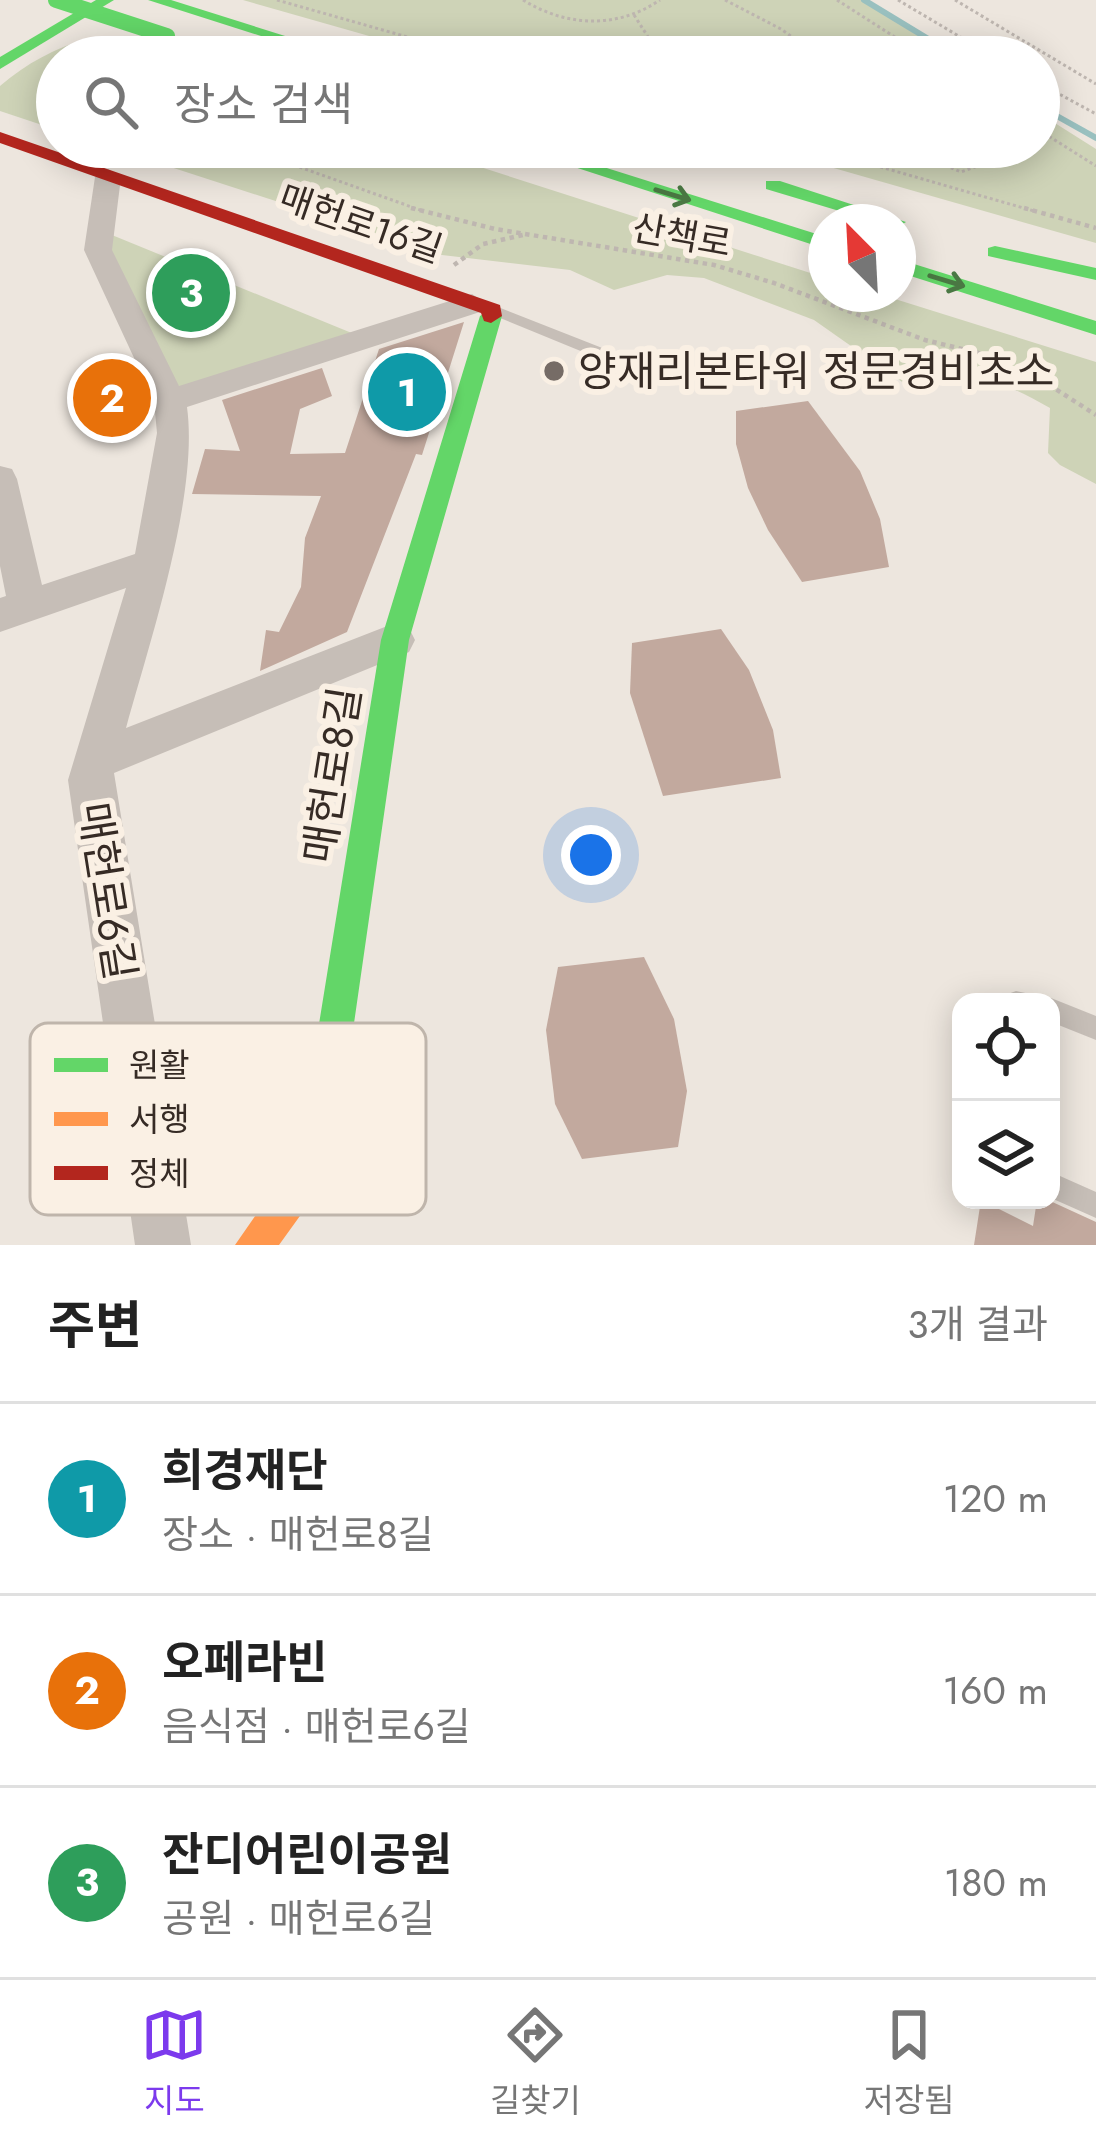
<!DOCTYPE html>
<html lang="ko">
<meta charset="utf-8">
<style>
body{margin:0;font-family:Jost,"Noto Sans KR",sans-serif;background:#f2f2f2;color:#222}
.controls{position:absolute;right:36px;bottom:36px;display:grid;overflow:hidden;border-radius:24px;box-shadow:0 6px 30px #0003}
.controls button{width:108px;height:108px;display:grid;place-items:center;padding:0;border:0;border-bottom:3px solid #e0e0e0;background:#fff;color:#222;font:60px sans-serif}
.compass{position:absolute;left:808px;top:204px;width:108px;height:108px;border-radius:50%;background:#fff;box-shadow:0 6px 30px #0003;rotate:336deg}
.you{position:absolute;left:591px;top:855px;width:42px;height:42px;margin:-30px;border:9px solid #fff;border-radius:50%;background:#1a73e8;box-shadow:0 0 0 18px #1a73e833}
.badge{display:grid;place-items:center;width:78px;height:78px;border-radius:50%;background:#7c3aed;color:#fff;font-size:39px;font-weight:700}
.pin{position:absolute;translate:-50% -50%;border:6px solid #fff;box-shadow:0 3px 12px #0006}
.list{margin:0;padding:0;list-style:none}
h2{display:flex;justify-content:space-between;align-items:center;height:156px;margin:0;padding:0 48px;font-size:51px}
h2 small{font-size:39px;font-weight:400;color:#767676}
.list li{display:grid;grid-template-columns:78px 1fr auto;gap:36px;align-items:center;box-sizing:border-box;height:192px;padding:0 48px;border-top:3px solid #e0e0e0}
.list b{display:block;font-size:45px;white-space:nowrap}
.list p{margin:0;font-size:39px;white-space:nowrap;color:#767676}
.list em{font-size:39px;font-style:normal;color:#767676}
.icon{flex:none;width:66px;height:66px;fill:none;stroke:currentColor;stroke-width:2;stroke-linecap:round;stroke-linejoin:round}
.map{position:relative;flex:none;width:1096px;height:1245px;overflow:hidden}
.search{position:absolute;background:#fff;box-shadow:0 6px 30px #0003;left:36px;right:36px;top:36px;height:132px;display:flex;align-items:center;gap:30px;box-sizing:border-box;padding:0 42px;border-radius:66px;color:#767676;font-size:45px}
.sheet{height:732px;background:#fff}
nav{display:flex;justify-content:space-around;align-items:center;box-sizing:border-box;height:168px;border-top:3px solid #e0e0e0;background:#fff;font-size:33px;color:#767676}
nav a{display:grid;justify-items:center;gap:6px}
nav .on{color:#7c3aed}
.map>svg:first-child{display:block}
.green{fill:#ced3b7}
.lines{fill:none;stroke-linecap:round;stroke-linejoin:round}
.stream{stroke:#99c0bf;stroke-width:6}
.building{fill:#c2a99e}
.path-far1{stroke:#beb6b0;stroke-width:3;stroke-dasharray:3 3;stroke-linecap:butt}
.path{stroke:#beb6b0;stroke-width:4.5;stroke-dasharray:4.5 4.5;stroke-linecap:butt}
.lane{fill:#c6beb7;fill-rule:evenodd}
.street{fill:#c6beb7;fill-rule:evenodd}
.fast{fill:#63d668;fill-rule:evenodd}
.slow{fill:#ff974d;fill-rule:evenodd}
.jam{fill:#b3261e;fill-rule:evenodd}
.fast-bridge{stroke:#63d668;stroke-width:16}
.oneway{stroke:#4a7843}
.poi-dot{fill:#766c66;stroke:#faf0e4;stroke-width:4.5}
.labels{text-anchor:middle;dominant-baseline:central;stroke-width:12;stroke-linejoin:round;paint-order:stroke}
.far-street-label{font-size:36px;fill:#362b25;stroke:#faf0e4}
.poi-label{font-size:42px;fill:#362b25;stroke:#faf0e4;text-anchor:start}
.street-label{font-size:42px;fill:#362b25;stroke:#faf0e4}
.key{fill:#faf0e4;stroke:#bfb5ab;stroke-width:3}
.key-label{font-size:33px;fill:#362b25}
</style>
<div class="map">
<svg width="1096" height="1245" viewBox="0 0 1096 1245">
<rect width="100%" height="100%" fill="#ede6de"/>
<g class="green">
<path d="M243,0H861L952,57H443Z"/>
<path d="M89,38L147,57H57V130L0,111V86C27,63 55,48 89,38Z"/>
<path d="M1039,113L1096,149V243L760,147H1039Z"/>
<path d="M109,147H418L826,278V294H879L1096,362V484L1060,465L1048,453L1050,408C999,379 970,368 915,391L814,320L704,278L667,275L614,290L570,270L442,255Z"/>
<path d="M107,233L359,336L182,393L107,250Z"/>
</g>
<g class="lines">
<g class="stream">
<path d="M864,0L958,57"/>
<path d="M1039,106L1096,138"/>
</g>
</g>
<g class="building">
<path d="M464,322L422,455L416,454L347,632L260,671L266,630L279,632L301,587L305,538L321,496L192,494L205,449L240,451L222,400L322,368L332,396L300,409L290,454L345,453L379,349Z"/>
<path d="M808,401L860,471L880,519L889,567L802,582L768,530L748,488L736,444V411Z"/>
<path d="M721,629L749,670L773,730L781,778L663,796L630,693L632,643Z"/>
<path d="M644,957L674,1019L687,1091L678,1147L582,1159L555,1104L546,1030L558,967Z"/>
<path d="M981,1200L1033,1226L1037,1200H1048L1096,1222V1245H974Z"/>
</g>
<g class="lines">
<g class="path-far1">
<path d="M277,0L478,57"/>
<path d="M523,0C567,27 617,29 660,0"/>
<path d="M725,0L781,29L820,57"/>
<path d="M837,0L926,57"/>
<path d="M898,0L994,57"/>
<path d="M955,0L1096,84"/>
<path d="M634,15L661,57"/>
<path d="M1039,83L1096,114"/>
<path d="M1039,130L1096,166"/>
<path d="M243,147L423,211"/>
<path d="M811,147L1034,211"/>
<path d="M901,147L961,172L975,167L977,157L967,147"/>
</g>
<g class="path">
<path d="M411,208L495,229L714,265L774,283L925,340L1012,361L1096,415"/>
<path d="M1024,208L1096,228"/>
<path d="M454,265L483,244L523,235"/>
</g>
<g class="lane">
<path d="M493,305L615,353L617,357L615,361H605L488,313V307Z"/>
<path d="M1016,991L1030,994L1033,1002H1005L1008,994Z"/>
<path d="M1051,998L1096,1016V1040L1051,1022V1002H1043Z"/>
<path d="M1051,1172L1096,1192V1218L1051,1198Z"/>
</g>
<path class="street" d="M108,169L121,177L112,250L179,386L472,294L487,304L483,311L187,407C199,495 150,641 126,728L395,623L409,628L415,640L409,652L114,773L191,1245H135L68,780L126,588L0,632V598L6,596L0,566V466L12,469L17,479L42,585L135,554L157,433L154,401L84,250L95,177Z"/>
<g class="fast">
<path d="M96,0H114L0,69V57Z"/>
<path d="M148,0H171L352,57H327Z"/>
<path d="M513,147H540L826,237V249Z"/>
<path d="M766,181H780L906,222L898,227V222H876L766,189Z"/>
<path d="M995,246L1096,268V280L988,256V248Z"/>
<path d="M898,259L1096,321V335L898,272Z"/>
<path d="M491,309L502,316L409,640L345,1086L340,1099L327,1104L314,1099L309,1086L381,640L480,316Z"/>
</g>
<path class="slow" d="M327,1068L340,1073L345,1086L328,1177L279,1245H235L297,1156L314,1073Z"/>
<path class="jam" d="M0,132L500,305L502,316L491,323L484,321L481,313L0,143Z"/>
<path class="fast-bridge" d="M56,0L167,36"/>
</g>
<defs><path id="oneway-shaft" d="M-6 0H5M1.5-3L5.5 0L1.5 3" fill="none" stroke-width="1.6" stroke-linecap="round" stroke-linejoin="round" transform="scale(3)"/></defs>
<g class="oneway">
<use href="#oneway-shaft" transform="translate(673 195) rotate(17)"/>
<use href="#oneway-shaft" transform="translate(947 281) rotate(17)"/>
</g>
<circle class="poi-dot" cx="554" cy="371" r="12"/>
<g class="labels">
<g class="far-street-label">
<text transform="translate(361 223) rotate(19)">매헌로16길</text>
<text transform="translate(682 235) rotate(10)">산책로</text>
</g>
<g class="poi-label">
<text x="578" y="371">양재리본타워 정문경비초소</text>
</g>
<g class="street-label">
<text transform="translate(332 775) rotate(-81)">매헌로8길</text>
<text transform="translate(107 891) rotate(81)">매헌로6길</text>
</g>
</g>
<rect x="30" y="1023" width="396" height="192" rx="18" class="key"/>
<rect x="54" y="1058" width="54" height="14" fill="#63d668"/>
<rect x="54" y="1112" width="54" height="14" fill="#ff974d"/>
<rect x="54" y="1166" width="54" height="14" fill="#b3261e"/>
<g class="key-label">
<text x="129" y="1077">원활</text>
<text x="129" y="1131">서행</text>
<text x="129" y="1185">정체</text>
</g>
</svg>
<div class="controls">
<button><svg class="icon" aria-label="locate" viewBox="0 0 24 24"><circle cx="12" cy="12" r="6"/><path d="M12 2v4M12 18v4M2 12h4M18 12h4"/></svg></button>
<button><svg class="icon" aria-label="layers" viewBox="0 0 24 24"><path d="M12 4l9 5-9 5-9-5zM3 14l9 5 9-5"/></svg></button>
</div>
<svg class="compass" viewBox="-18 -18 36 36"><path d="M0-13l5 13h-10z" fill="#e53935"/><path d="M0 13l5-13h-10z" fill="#767676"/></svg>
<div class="you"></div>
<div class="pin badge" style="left:407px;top:392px;background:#0f9aa8">1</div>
<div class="pin badge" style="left:112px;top:398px;background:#e8710a">2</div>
<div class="pin badge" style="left:191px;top:293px;background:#2e9e5b">3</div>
<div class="search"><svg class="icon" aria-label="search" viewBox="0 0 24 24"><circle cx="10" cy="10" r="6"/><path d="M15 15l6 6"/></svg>장소 검색</div>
</div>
<section class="sheet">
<h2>주변<small>3개 결과</small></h2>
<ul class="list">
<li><span class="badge" style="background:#0f9aa8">1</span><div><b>희경재단</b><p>장소 · 매헌로8길</p></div><em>120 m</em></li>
<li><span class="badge" style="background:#e8710a">2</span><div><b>오페라빈</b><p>음식점 · 매헌로6길</p></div><em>160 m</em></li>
<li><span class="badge" style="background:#2e9e5b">3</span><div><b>잔디어린이공원</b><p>공원 · 매헌로6길</p></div><em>180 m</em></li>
</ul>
</section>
<nav>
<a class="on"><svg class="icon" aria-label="map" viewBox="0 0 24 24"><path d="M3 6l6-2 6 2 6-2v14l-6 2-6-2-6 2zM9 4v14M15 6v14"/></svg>지도</a>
<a><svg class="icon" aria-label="directions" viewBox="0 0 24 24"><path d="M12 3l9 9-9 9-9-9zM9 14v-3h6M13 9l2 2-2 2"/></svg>길찾기</a>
<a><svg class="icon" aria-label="saved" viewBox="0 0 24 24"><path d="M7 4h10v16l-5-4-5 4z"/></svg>저장됨</a>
</nav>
